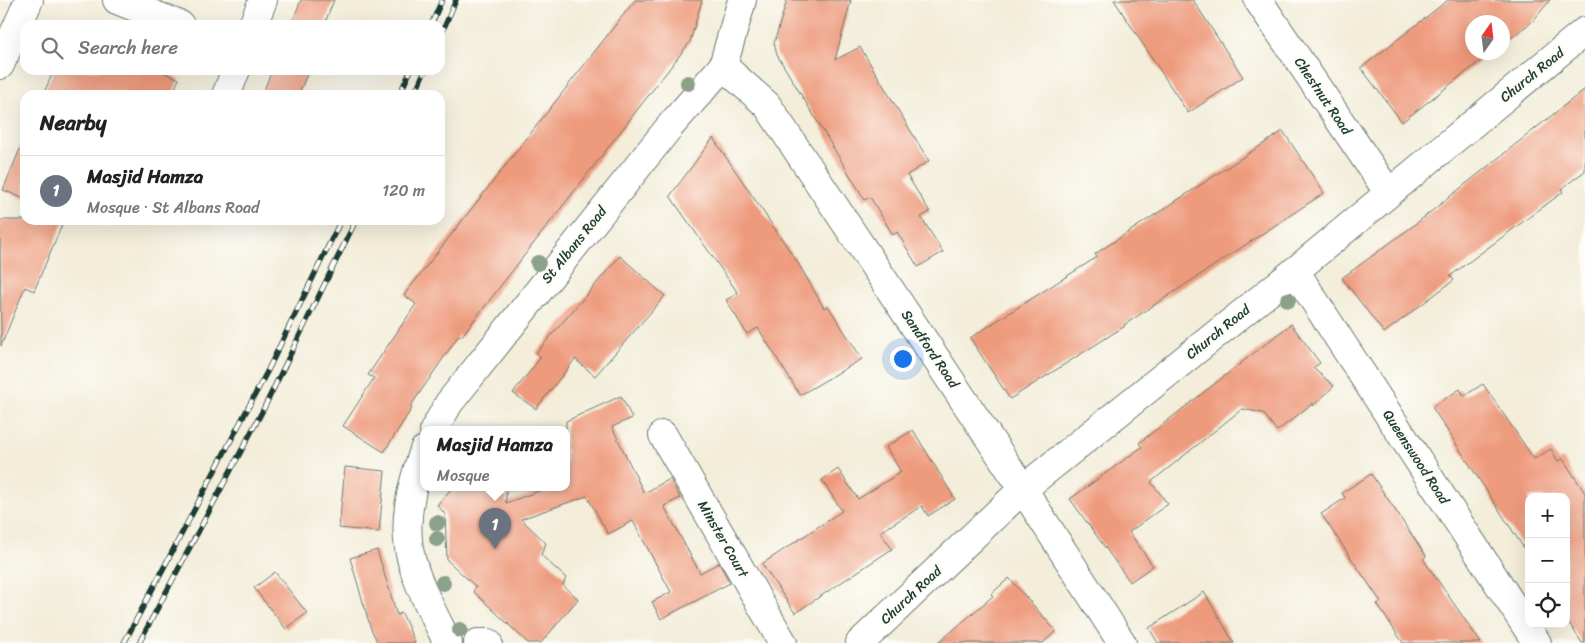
<!DOCTYPE html>
<meta charset="utf-8">
<style>
body{margin:0;font-family:Sriracha,sans-serif;background:#f6f6f6;color:#222}
.controls{position:absolute;right:15px;bottom:15px;display:grid;overflow:hidden;border-radius:10px;box-shadow:0 5px 20px #0002}
.controls button{width:45px;height:45px;display:grid;place-items:center;padding:0;border:0;border-bottom:1px solid #e0e0e0;background:#fff;color:#222;font:25px sans-serif}
.compass{position:absolute;left:1465px;top:15px;width:45px;height:45px;border-radius:50%;background:#fff;box-shadow:0 5px 20px #0002;rotate:14deg}
.you{position:absolute;left:902px;top:358px;width:18px;height:18px;margin:-12px;border:4px solid #fff;border-radius:50%;background:#1a73e8;box-shadow:0 0 0 8px #1a73e833}
.badge{display:grid;place-items:center;width:32px;height:32px;border-radius:50%;background:#0b8043;color:#fff;font-size:16px;font-weight:700}
.pin{position:absolute;translate:-50% -41px;filter:drop-shadow(0 1px 2px #0008)}
.pin::after{content:'';position:absolute;top:26px;width:18px;height:15px;background:inherit;clip-path:polygon(0 0,100% 0,50% 100%)}
.popup{position:absolute;left:420px;top:426px;width:150px;height:65px;box-sizing:border-box;display:grid;place-content:center;border-radius:10px;background:#fff;filter:drop-shadow(0 1px 4px #0005);font-size:16px;white-space:nowrap;color:#767676}
.popup b{font-size:19px;color:#222}
.popup::after{content:'';position:absolute;left:50%;top:100%;margin-left:-10px;border:10px solid transparent;border-top-color:#fff}
.list{margin:0;padding:0;list-style:none}
h2{display:flex;justify-content:space-between;align-items:center;height:65px;margin:0;padding:0 20px;font-size:21px}
h2 small{font-size:16px;font-weight:400;color:#767676}
.list li{display:grid;grid-template-columns:32px 1fr auto;gap:15px;align-items:center;box-sizing:border-box;height:70px;padding:0 20px;border-top:1px solid #e0e0e0}
.list b{display:block;font-size:19px;white-space:nowrap}
.list p{margin:0;font-size:16px;white-space:nowrap;color:#767676}
.list em{font-size:16px;font-style:normal;color:#767676}
.icon{flex:none;width:28px;height:28px;fill:none;stroke:currentColor;stroke-width:2;stroke-linecap:round;stroke-linejoin:round}
.map{position:relative;flex:none;width:1585px;height:643px;overflow:hidden}
.search{position:absolute;background:#fff;box-shadow:0 5px 20px #0002;left:20px;top:20px;width:425px;height:55px;display:flex;align-items:center;gap:12px;box-sizing:border-box;padding:0 18px;border-radius:15px;color:#767676;font-size:19px}
.panel{position:absolute;background:#fff;box-shadow:0 5px 20px #0002;left:20px;top:90px;width:425px;height:135px;border-radius:15px}
.map>svg:first-child{display:block}
.building{fill:#ee9a7c}
.lines{fill:none;stroke-linecap:round;stroke-linejoin:round}
.minor-casing{stroke:#697b6e;stroke-width:30}
.minor{stroke:#fff;stroke-width:28}
.rail-casing{stroke:#1f3d34;stroke-width:5.5}
.rail{stroke:#fdfcf7;stroke-width:4;stroke-dasharray:11;stroke-linecap:butt}
.tree{fill:#8ca18a}
.labels{text-anchor:middle;dominant-baseline:central;stroke-width:5;stroke-linejoin:round;paint-order:stroke}
.street-label{font-size:14px;fill:#1f3d34;stroke:#fdfcf7}
</style>
<div class="map">
<svg width="1585" height="643" viewBox="0 0 1585 643">
<rect width="100%" height="100%" fill="#fdfcf7"/>
<filter id="ink" filterUnits="userSpaceOnUse"><feTurbulence type="fractalNoise" baseFrequency=".02" numOctaves="2"/><feDisplacementMap in="SourceGraphic" scale="10" xChannelSelector="R" yChannelSelector="G"/><feConvolveMatrix kernelMatrix="1 2 1 2 8 2 1 2 1" color-interpolation-filters="sRGB"/></filter>
<filter id="wash" filterUnits="userSpaceOnUse"><feTurbulence type="fractalNoise" baseFrequency=".0096" numOctaves="4" result="noise"/><feDisplacementMap in="SourceGraphic" scale="20" xChannelSelector="R" yChannelSelector="G"/><feGaussianBlur stdDeviation="1.12" result="paint"/><feColorMatrix in="noise" values="0 0 0 0 0 0 0 0 0 0 0 0 0 0 0 0 0 1.4 0 .05"/><feComposite in="paint" operator="in"/></filter>
<g filter="url(#wash)">
<rect width="100%" height="100%" fill="#f3edd9"/>
<g id="blocks">
<g class="building">
<path d="M301,0H334L324,25H291Z"/>
<path d="M635,0H702L690,42L461,337L459,335L410,407L412,408L384,452L343,426L374,378L368,375L416,304L404,295Z"/>
<path d="M787,0H851L835,60L860,47L929,161L907,175L930,212L921,217L943,252L918,267L897,232L893,235L870,197L865,200L777,55L774,43Z"/>
<path d="M1114,0H1193L1243,77L1188,113Z"/>
<path d="M1448,0H1550L1533,21L1502,45V22H1472V52H1492L1402,122L1361,68Z"/>
<path d="M54,70H158L179,79L172,95H43Z"/>
<path d="M272,70H309L298,95H262Z"/>
<path d="M1585,89V171L1561,189L1563,192L1450,276L1454,280L1384,333L1342,278L1413,226Z"/>
<path d="M1283,131L1324,193L1124,325L1125,326L1010,399L970,338L1097,257L1095,254Z"/>
<path d="M25,137V199L3,190Z"/>
<path d="M713,138L798,263L824,308L828,306L862,359L800,395L758,328L747,334L726,300L738,293L670,196Z"/>
<path d="M0,220H64L34,291L25,287L1,346Z"/>
<path d="M620,256L665,296L595,376L575,359L536,409L513,393L541,357L536,353Z"/>
<path d="M1291,324L1320,363L1313,368L1334,386L1313,406V403L1277,431L1263,413L1242,409L1151,482L1168,504L1129,532L1153,566L1130,582L1070,499L1142,447L1139,443Z"/>
<path d="M1483,384L1534,459L1551,449L1558,461L1563,459L1585,493V643H1582L1566,618V497H1529V556L1432,407L1460,389L1464,396Z"/>
<path d="M621,396L632,418L612,427L644,493L670,479L680,498L664,506L700,573L719,563L730,583L661,619L652,602L671,592L633,521L608,534L587,496L521,519L546,543L541,555L566,578L563,585L578,599L541,643H528L473,591L476,587L447,560L445,514L437,505L452,488H506V503L547,488H566V421Z"/>
<path d="M913,430L955,499L928,516L922,506L880,532L892,549L795,613L762,564L842,511L822,480L838,469L858,499L901,472L886,447Z"/>
<path d="M345,467L385,471L379,532L339,528Z"/>
<path d="M1371,474L1426,556L1423,559L1481,643H1403L1377,604L1381,602L1321,514L1345,498L1342,493Z"/>
<path d="M377,550L397,615L402,613L415,643H378L371,629L350,558Z"/>
<path d="M275,572L307,613L286,629L254,588Z"/>
<path d="M1009,578L1056,631L1043,643H938L993,596L991,594Z"/>
<path d="M1204,592L1234,643H1158L1149,628Z"/>
</g>
</g>
</g>
<g filter="url(#ink)">
<use href="#blocks" fill-opacity="0" stroke="#697b6e" stroke-width="1"/>
<g class="lines">
<defs>
<g id="minor">
<path d="M117,0L180,25"/>
<path d="M1258,0L1388,192"/>
<path d="M253,25L263,0"/>
<path d="M0,65L29,0"/>
<path d="M723,66L767,105L1023,489L1122,643"/>
<path d="M226,95L236,70"/>
<path d="M1295,271L1537,643"/>
<path d="M434,430L449,403L671,125L723,66L742,0"/>
<path d="M663,435L783,643"/>
<path d="M424,450C414,479 405,509 408,540C410,572 433,613 448,643"/>
<path d="M478,643H488"/>
<path d="M860,643L1023,489L1295,271L1585,31"/>
</g>
</defs>
<use href="#minor" class="minor-casing"/>
<use href="#minor" class="minor"/>
<defs>
<g id="rail">
<path d="M431,25L442,0"/>
<path d="M440,37L456,0"/>
<path d="M399,95L411,70"/>
<path d="M414,95L425,70"/>
<path d="M124,643L268,370L341,220"/>
<path d="M139,643L264,408L356,220"/>
</g>
</defs>
<use href="#rail" class="rail-casing"/>
<use href="#rail" class="rail"/>
</g>
<g class="tree">
<circle cx="688" cy="83" r="8"/>
<circle cx="538" cy="263" r="8"/>
<circle cx="1288" cy="300" r="8"/>
<circle cx="437" cy="523" r="8"/>
<circle cx="437" cy="539" r="8"/>
<circle cx="443" cy="583" r="8"/>
<circle cx="460" cy="630" r="8"/>
</g>
</g>
<g class="labels">
<g class="street-label">
<text transform="translate(1532 75) rotate(-39)">Church Road</text>
<text transform="translate(1323 96) rotate(56)">Chestnut Road</text>
<text transform="translate(574 245) rotate(-51)">St Albans Road</text>
<text transform="translate(1218 332) rotate(-39)">Church Road</text>
<text transform="translate(930 349) rotate(56)">Sandford Road</text>
<text transform="translate(1416 457) rotate(57)">Queenswood Road</text>
<text transform="translate(723 539) rotate(60)">Minster Court</text>
<text transform="translate(911 595) rotate(-43)">Church Road</text>
</g>
</g>
</svg>
<div class="controls">
<button>+</button>
<button>−</button>
<button><svg class="icon" aria-label="locate" viewBox="0 0 24 24"><circle cx="12" cy="12" r="6"/><path d="M12 2v4M12 18v4M2 12h4M18 12h4"/></svg></button>
</div>
<svg class="compass" viewBox="-18 -18 36 36"><path d="M0-13l5 13h-10z" fill="#e53935"/><path d="M0 13l5-13h-10z" fill="#767676"/></svg>
<div class="you"></div>
<div class="pin badge" style="left:495px;top:549px;background:#6b7280">1</div>
<div class="popup"><b>Masjid Hamza</b>Mosque</div>
<div class="search"><svg class="icon" aria-label="search" viewBox="0 0 24 24"><circle cx="10" cy="10" r="6"/><path d="M15 15l6 6"/></svg>Search here</div>
<section class="panel">
<h2>Nearby<small></small></h2>
<ul class="list">
<li><span class="badge" style="background:#6b7280">1</span><div><b>Masjid Hamza</b><p>Mosque · St Albans Road</p></div><em>120 m</em></li>
</ul>
</section>
</div>
